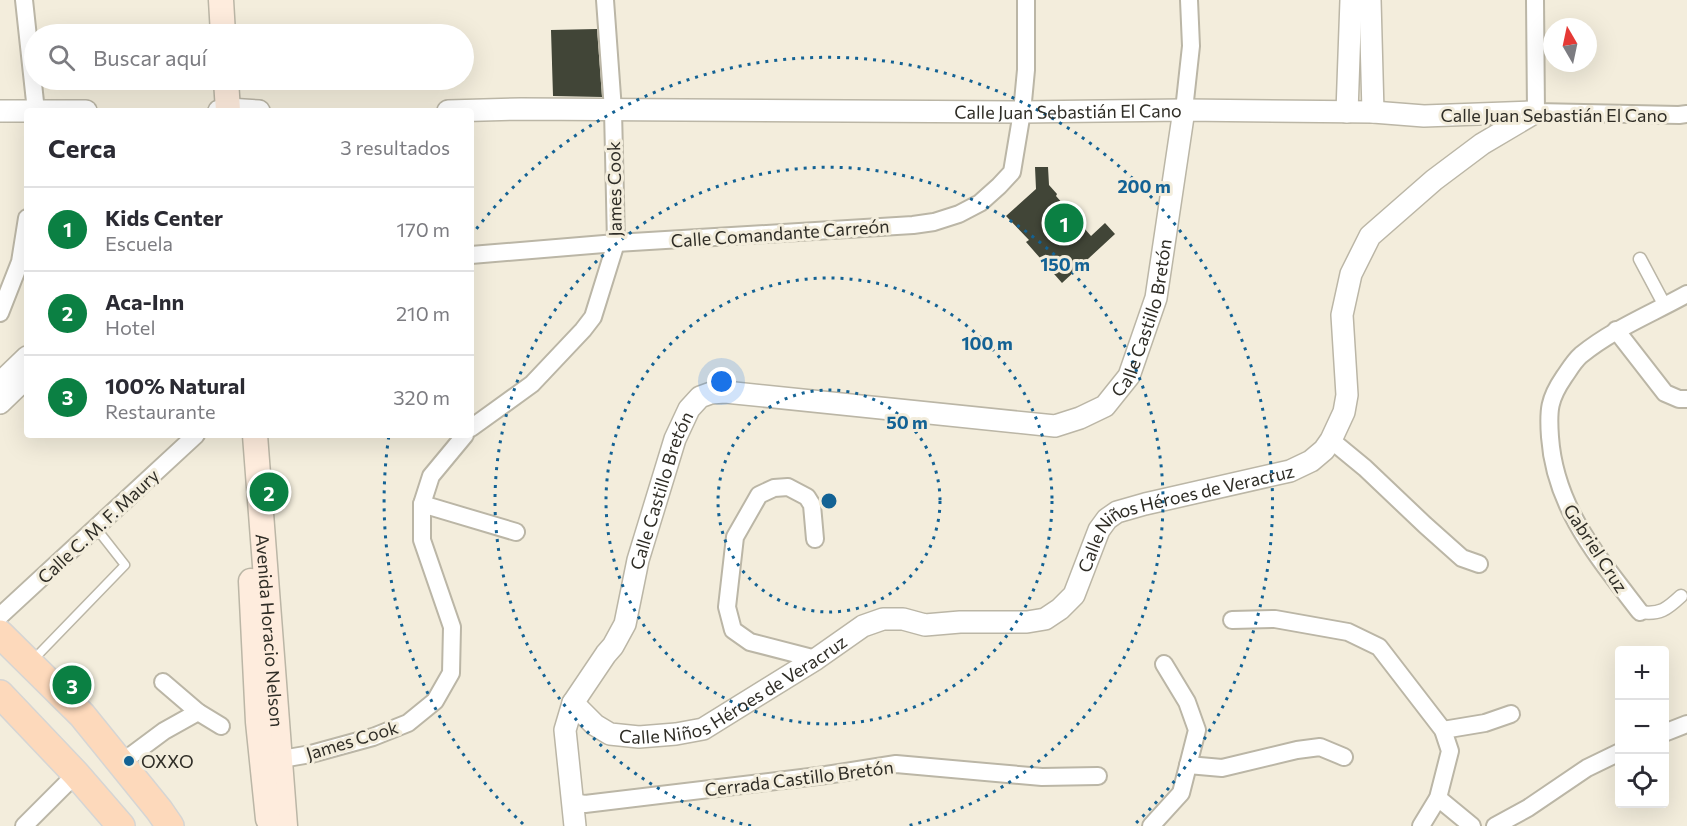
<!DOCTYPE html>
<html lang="es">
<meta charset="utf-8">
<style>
body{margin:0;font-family:Commissioner,sans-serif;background:#f2f2f3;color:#2b2b33}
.controls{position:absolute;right:18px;bottom:18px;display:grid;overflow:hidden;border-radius:6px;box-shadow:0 6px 24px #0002}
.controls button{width:54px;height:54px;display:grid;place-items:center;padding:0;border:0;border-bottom:2px solid #e1e1e2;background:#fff;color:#2b2b33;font:30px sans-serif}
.compass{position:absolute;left:1543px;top:18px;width:54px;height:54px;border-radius:50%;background:#fff;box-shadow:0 6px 24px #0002;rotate:351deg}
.you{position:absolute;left:722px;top:382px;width:21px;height:21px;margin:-15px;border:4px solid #fff;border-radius:50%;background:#1a73e8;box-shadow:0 0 0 9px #1a73e833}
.badge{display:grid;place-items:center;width:39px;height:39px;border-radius:50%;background:#0b8043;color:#fff;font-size:20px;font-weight:700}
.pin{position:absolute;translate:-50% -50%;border:3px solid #fff;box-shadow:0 2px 6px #0006}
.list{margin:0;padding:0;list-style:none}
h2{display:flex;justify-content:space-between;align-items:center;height:78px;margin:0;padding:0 24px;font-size:26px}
h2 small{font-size:20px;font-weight:400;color:#7c7c81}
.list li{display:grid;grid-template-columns:39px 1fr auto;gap:18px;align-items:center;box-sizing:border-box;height:84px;padding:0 24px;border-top:2px solid #e1e1e2}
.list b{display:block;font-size:22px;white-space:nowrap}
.list p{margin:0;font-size:20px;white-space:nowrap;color:#7c7c81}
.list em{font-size:20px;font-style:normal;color:#7c7c81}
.icon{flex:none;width:33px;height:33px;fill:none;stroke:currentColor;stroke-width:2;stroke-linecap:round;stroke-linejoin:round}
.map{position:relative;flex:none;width:1687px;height:826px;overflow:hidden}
.search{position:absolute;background:#fff;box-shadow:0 6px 24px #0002;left:24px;top:24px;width:450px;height:66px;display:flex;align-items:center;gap:15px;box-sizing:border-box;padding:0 21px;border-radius:33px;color:#7c7c81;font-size:22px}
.panel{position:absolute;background:#fff;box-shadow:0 6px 24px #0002;left:24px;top:108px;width:450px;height:330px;border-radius:6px}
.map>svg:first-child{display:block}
.building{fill:#414537}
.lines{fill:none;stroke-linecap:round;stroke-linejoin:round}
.service-casing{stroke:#bbb6a6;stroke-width:11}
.pedestrian-casing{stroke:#bbb6a6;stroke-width:15}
.minor-casing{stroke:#bbb6a6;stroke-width:20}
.tertiary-casing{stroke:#bbb6a6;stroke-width:24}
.secondary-casing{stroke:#bbb6a6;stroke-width:27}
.primary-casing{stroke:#d5d5d4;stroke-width:30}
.service{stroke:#fff;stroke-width:8}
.pedestrian{stroke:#fff;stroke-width:12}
.minor{stroke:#fff;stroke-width:16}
.tertiary{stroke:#fff;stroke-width:21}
.secondary{stroke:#feecdd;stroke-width:24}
.primary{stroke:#fdd9bb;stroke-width:27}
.ring{fill:none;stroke:#136294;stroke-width:3;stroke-dasharray:3 6}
.poi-dot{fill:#136294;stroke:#f3eddc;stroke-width:2}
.labels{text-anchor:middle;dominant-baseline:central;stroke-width:6;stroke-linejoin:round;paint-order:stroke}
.street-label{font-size:18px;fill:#2f2d26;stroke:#f3eddc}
.poi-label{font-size:18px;fill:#2f2d26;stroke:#f3eddc;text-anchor:start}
.centre{fill:#136294;stroke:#f3eddc;stroke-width:3}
.ring-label{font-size:18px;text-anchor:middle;font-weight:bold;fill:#136294;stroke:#f3eddc;stroke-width:6;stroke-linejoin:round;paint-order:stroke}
</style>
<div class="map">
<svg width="1687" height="826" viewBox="0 0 1687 826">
<rect width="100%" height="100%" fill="#f3eddc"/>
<g class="building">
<path d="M597,29L602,97L553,96L551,30Z"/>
<path d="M1035,167H1048L1049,185L1057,194L1056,196L1091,236L1105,223L1115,234L1062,283L1026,242L1029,240L1006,216L1036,189Z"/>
</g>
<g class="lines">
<defs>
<path id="service" d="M33,660L125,565L96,528"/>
<g id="pedestrian">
<path d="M1640,259L1665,306"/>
<path d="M1640,612C1660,615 1667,609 1681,596"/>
</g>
<g id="minor">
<path d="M24,0L36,111"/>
<path d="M1535,0L1536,112L1679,115L1687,114"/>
<path d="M1184,110L1191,46L1189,0"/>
<path d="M471,255L616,243L913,225L934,222L959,214L980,203L999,186L1012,172L1022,112L1026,70V0"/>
<path d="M0,313L20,262L27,218"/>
<path d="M1616,330L1665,393L1679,399H1687"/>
<path d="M471,428L532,384L583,330L593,317L616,243L613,110L605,0"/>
<path d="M1331,440L1365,468L1425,525L1462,558L1479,564"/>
<path d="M422,504L516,532"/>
<path d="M815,539L812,505L807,497L788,487L774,488L759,495L735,537L727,607L733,630L750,642L816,659"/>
<path d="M1640,612C1598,557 1555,508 1550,437C1548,410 1549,399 1564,377C1569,370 1574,361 1581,355C1613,329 1651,314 1687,294"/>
<path d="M0,616L196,435"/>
<path d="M1232,620L1275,619L1348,632L1379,647L1443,730L1450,751L1438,798L1421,826"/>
<path d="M163,682L198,712L221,726"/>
<path d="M1443,730L1485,723L1511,714"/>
<path d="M1664,733L1687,724"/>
<path d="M270,761L311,754L373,737L408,723L435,701L451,673L452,627L422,540V504L431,476L465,435"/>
<path d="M121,763L164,731L198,712"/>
<path d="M1188,765L1222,768L1297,750L1320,747L1344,757"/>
<path d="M1438,798L1472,826"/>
<path d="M573,802L585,804L826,775L896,764L1042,777L1098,776"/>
<path d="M24,826L76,774"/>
<path d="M1151,826L1181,793L1197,730L1187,702L1164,664"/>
<path d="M1495,826L1528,808L1587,768L1620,752"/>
</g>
<g id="tertiary">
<path d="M1370,0L1373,112"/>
<path d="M0,111H86"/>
<path d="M219,111L228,109L259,111"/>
<path id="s1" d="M448,111L521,109L1022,112L1184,110L1373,112L1424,116L1533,112"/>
<path d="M1347,112L1351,0"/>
<path d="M0,383L27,357"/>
<path d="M0,403L27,377"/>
<path id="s2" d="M573,703L595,725L610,734L639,737L676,734L703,729L816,659L863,626L883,619H903L925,625L960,622H1027L1045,619L1060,609L1074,595L1099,530L1107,519L1117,512L1145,504L1290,471L1311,461L1324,450L1331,440L1344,412L1347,395L1342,315L1351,274L1370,236L1434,180L1482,144L1536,112"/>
<path id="s3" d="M575,826L565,730L573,703L606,654L613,646L625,624L638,560L675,439L689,409L700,397L711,393L725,392L1055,426L1080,418L1105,406L1129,376L1156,298L1184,110"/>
</g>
<g id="secondary">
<path d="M221,0L223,34"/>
<path d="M226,80L228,111"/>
<path id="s4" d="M255,435L285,826"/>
<path d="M251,581L258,722L268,819"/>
</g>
<g id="primary">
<path d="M0,634L82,715L159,810L170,826"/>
<path d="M0,694L76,774L121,826"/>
</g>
</defs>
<use href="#service" class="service-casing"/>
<use href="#pedestrian" class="pedestrian-casing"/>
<use href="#minor" class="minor-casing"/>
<use href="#tertiary" class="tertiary-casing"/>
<use href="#secondary" class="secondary-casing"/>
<use href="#primary" class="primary-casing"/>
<use href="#service" class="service"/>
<use href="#pedestrian" class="pedestrian"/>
<use href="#minor" class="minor"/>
<use href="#tertiary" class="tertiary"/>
<use href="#secondary" class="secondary"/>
<use href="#primary" class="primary"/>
</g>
<g class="ring">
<circle cx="829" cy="501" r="111"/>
<circle cx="829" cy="501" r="223"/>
<path d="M751 826A334 334 0 1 1 907 826"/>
<path d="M523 824A445 445 0 0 1 389 435M471 236A445 445 0 1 1 1135 824"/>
</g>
<circle class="poi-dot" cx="129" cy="761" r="6"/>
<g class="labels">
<g class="street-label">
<text stroke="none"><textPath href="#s1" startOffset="620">Calle Juan Sebastián El Cano</textPath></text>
<text x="1554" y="115">Calle Juan Sebastián El Cano</text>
<text transform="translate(614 189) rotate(-91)">James Cook</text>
<text transform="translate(780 233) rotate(-4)">Calle Comandante Carreón</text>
<text stroke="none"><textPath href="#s3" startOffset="970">Calle Castillo Bretón</textPath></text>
<text stroke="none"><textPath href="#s3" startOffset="358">Calle Castillo Bretón</textPath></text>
<text stroke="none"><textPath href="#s2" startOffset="706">Calle Niños Héroes de Veracruz</textPath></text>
<text transform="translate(98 526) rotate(-43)">Calle C. M. F. Maury</text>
<text transform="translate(1596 548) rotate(57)">Gabriel Cruz</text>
<text stroke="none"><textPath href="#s4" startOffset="196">Avenida Horacio Nelson</textPath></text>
<text stroke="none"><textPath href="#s2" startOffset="184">Calle Niños Héroes de Veracruz</textPath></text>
<text transform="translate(352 740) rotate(-17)">James Cook</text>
<text transform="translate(799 778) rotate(-7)">Cerrada Castillo Bretón</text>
</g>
<g class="poi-label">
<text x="141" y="761">OXXO</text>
</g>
</g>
<circle cx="829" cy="501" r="9" class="centre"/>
<g class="ring-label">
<text x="1144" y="193">200 m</text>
<text x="1065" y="271">150 m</text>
<text x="987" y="350">100 m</text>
<text x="907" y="429">50 m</text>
</g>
</svg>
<div class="controls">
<button>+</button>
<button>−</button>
<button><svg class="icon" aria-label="locate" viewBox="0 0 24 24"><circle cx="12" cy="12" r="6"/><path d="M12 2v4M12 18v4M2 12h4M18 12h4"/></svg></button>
</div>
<svg class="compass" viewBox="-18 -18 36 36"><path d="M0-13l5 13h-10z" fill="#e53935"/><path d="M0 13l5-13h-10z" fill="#7c7c81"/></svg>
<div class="you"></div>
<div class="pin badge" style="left:1064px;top:223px">1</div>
<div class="pin badge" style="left:269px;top:492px">2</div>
<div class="pin badge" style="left:72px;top:685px">3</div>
<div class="search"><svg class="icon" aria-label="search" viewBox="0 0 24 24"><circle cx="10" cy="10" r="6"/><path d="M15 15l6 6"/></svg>Buscar aquí</div>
<section class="panel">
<h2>Cerca<small>3 resultados</small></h2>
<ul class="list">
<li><span class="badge">1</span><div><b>Kids Center</b><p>Escuela</p></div><em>170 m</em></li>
<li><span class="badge">2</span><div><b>Aca-Inn</b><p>Hotel</p></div><em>210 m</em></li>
<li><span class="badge">3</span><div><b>100% Natural</b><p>Restaurante</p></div><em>320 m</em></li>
</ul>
</section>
</div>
